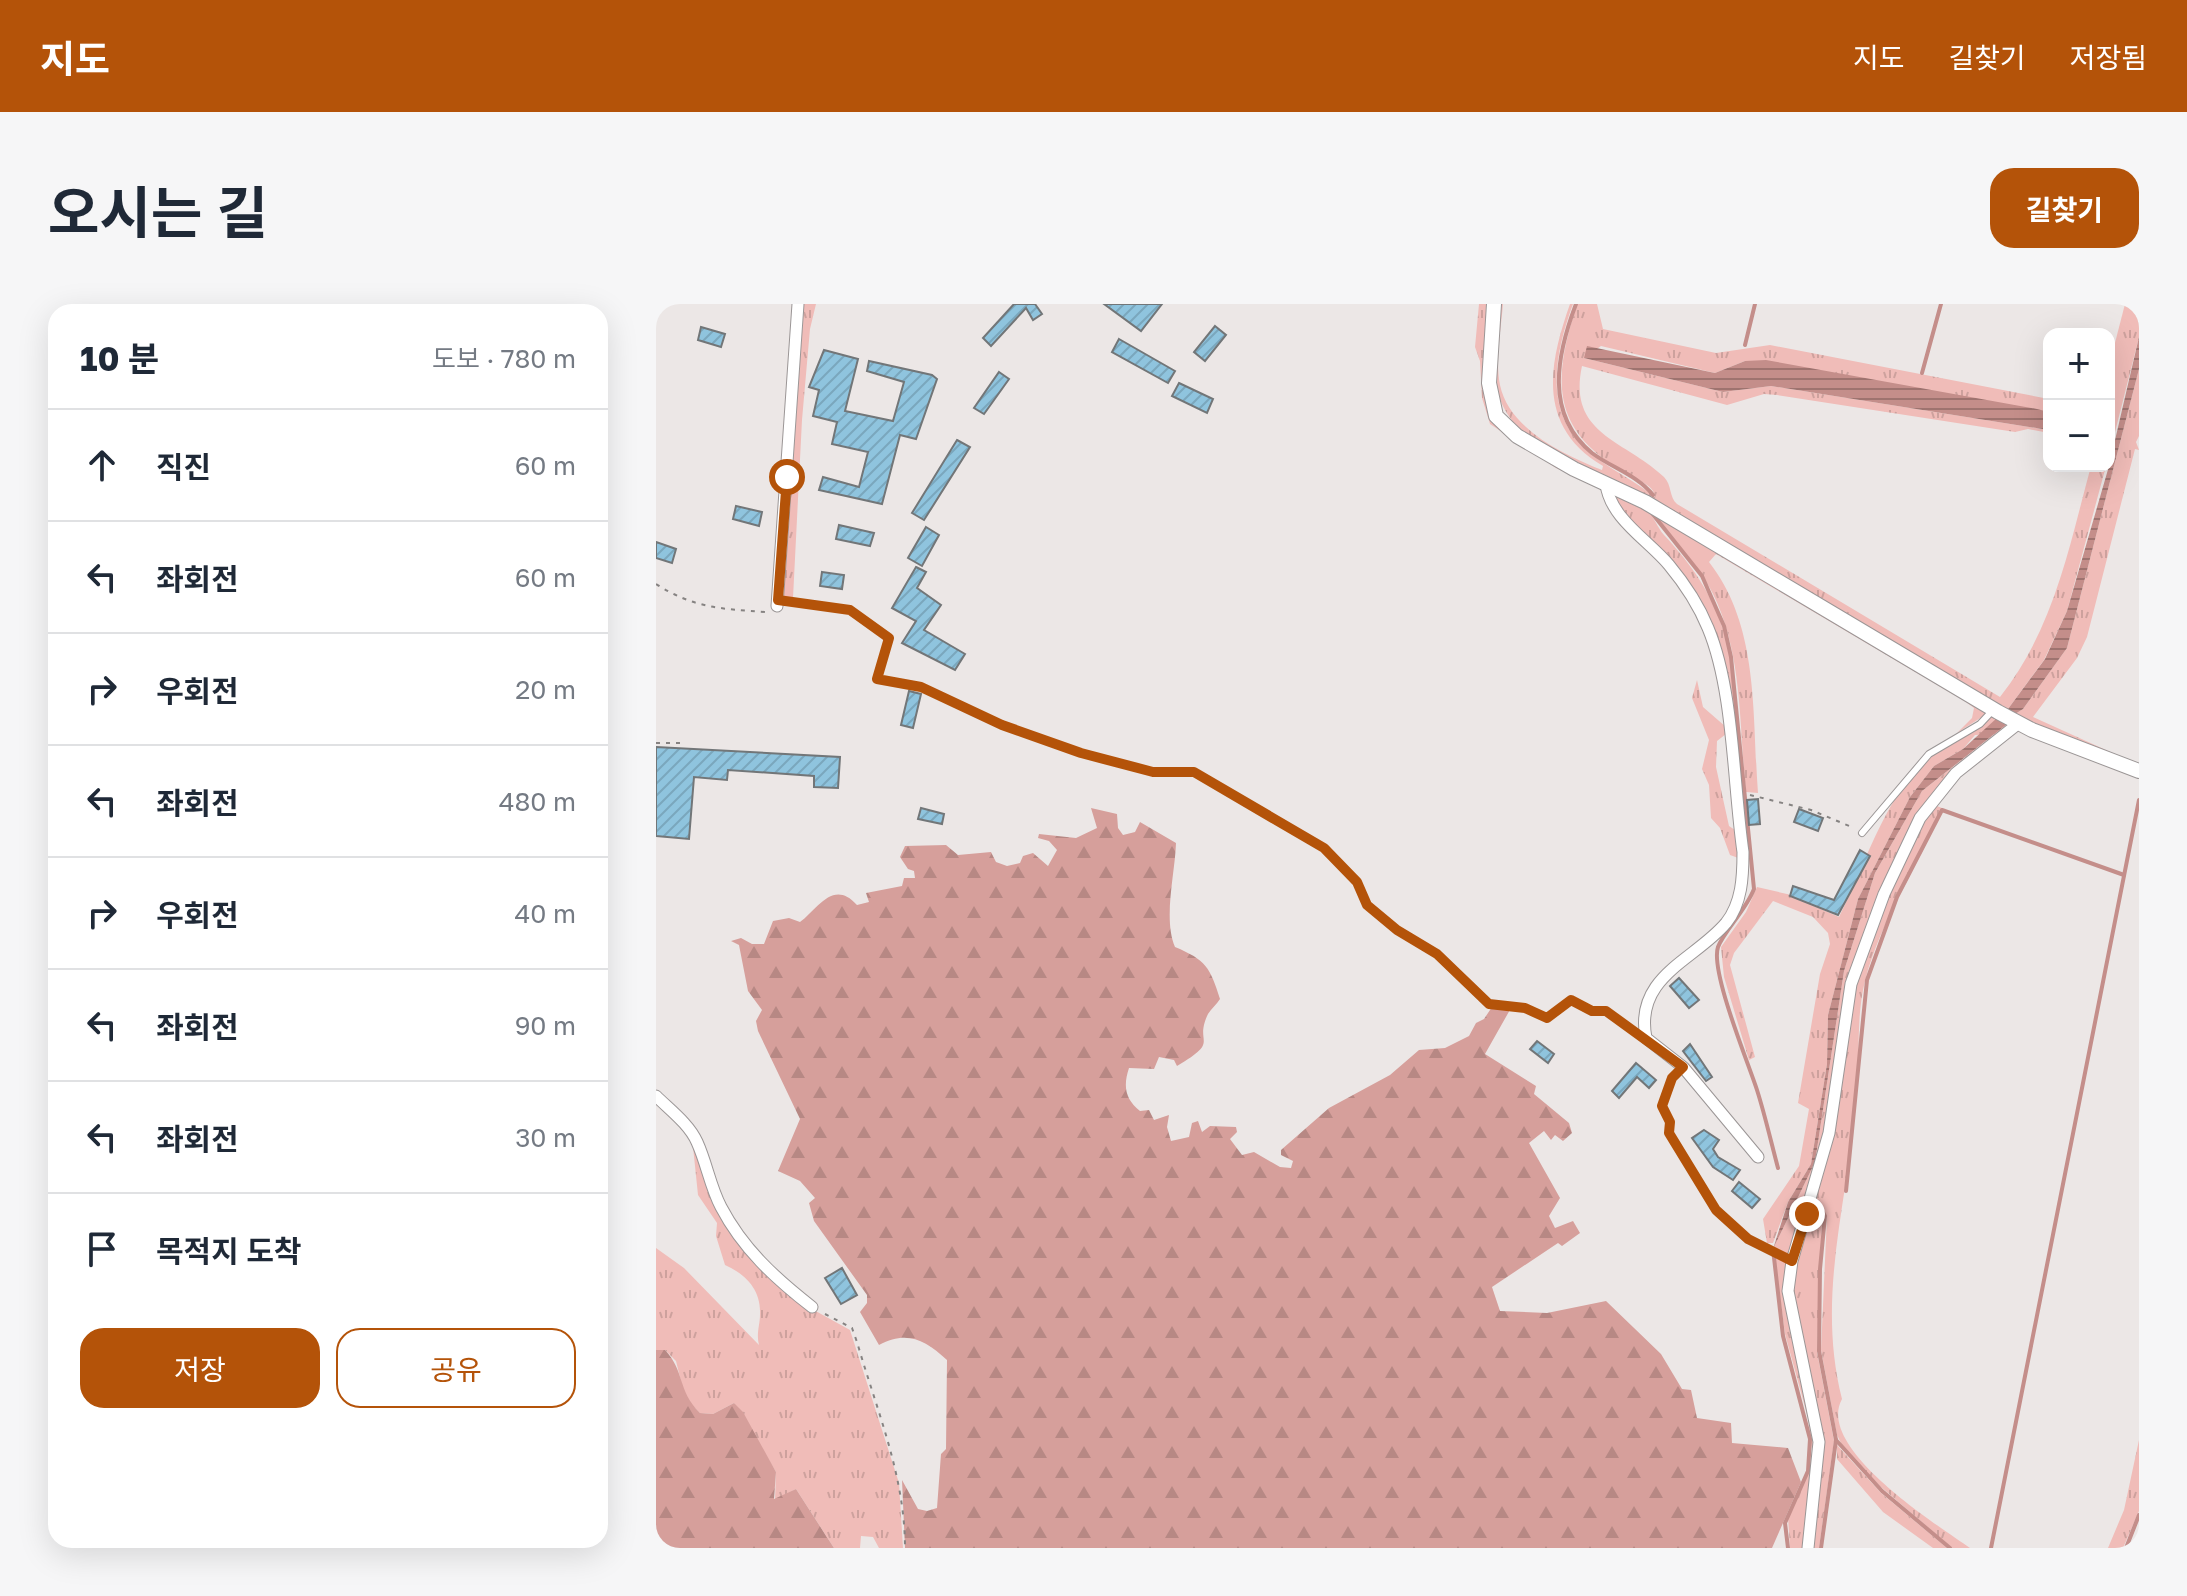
<!DOCTYPE html>
<html lang="ko">
<meta charset="utf-8">
<style>
body{margin:0;font-family:"Golos Text","Noto Sans KR",sans-serif;background:#f6f6f7;color:#1f2937}
.controls{position:absolute;right:24px;top:24px;display:grid;overflow:hidden;border-radius:16px;box-shadow:0 8px 32px #0002}
.controls button{width:72px;height:72px;display:grid;place-items:center;padding:0;border:0;border-bottom:2px solid #e0e1e3;background:#fff;color:#1f2937;font:40px sans-serif}
.stop{position:absolute;width:24px;height:24px;margin:-18px;border:6px solid #b45309;border-radius:50%;background:#fff}
.stop.end{background:#b45309;border-color:#fff;box-shadow:0 2px 8px #0008}
.list{margin:0;padding:0;list-style:none}
h2{display:flex;justify-content:space-between;align-items:center;height:104px;margin:0;padding:0 32px;font-size:34px}
h2 small{font-size:26px;font-weight:400;color:#747a83}
.list li{display:grid;grid-template-columns:52px 1fr auto;gap:24px;align-items:center;box-sizing:border-box;height:112px;padding:0 32px;border-top:2px solid #e0e1e3}
.list b{display:block;font-size:30px;white-space:nowrap}
.list em{font-size:26px;font-style:normal;color:#747a83}
.actions{display:flex;gap:16px;padding:24px 32px}
.actions a{flex:1;padding:18px 0;border:2px solid #b45309;border-radius:24px;text-align:center;font-size:28px;color:#b45309}
.actions .main{background:#b45309;color:#fff}
.icon{flex:none;width:44px;height:44px;fill:none;stroke:currentColor;stroke-width:2;stroke-linecap:round;stroke-linejoin:round}
.map{position:relative;flex:none;width:1483px;height:1244px;overflow:hidden;border-radius:24px}
header{display:flex;align-items:center;gap:48px;box-sizing:border-box;height:112px;padding:0 40px;background:#b45309;color:#fff}
header strong{font-size:38px}
nav{display:flex;gap:44px;margin-inline-start:auto;font-size:28px}
.intro{display:flex;align-items:center;justify-content:space-between;box-sizing:border-box;height:192px;padding:0 48px}
h1{margin:0;font-size:56px}
.button{padding:20px 36px;border-radius:24px;background:#b45309;color:#fff;font-size:28px;font-weight:700}
main{display:flex;gap:48px;padding:0 48px}
aside{flex:1;background:#fff;border-radius:24px;box-shadow:0 8px 32px #0002}
.map>svg:first-child{display:block}
.grass{fill:url(#grass-tufts)}
.forest{fill:url(#forest-firs)}
.water{fill:url(#water-rules)}
.lines{fill:none;stroke-linecap:round;stroke-linejoin:round}
.stream{stroke:#c48e8a;stroke-width:4}
.building{fill:url(#building-hatch);stroke:#727678;stroke-width:2}
.service-casing{stroke:#9b9696;stroke-width:8}
.minor-casing{stroke:#9b9696;stroke-width:13}
.tertiary-casing{stroke:#9b9696;stroke-width:16}
.path{stroke:#868382;stroke-width:2;stroke-dasharray:4 6;stroke-linecap:butt}
.service{stroke:#fff;stroke-width:6}
.minor{stroke:#fff;stroke-width:11}
.tertiary{stroke:#fff;stroke-width:14}
.route{stroke:#b45309;stroke-width:10}
</style>
<header>
<strong>지도</strong>
<nav><a>지도</a><a>길찾기</a><a>저장됨</a></nav>
</header>
<div class="intro"><h1>오시는 길</h1><a class="button">길찾기</a></div>
<main>
<aside>
<h2>10 분<small>도보 · 780 m</small></h2>
<ul class="list">
<li><svg class="icon" aria-label="ahead" viewBox="0 0 24 24"><path d="M12 20V5M6 11l6-6 6 6"/></svg><div><b>직진</b></div><em>60 m</em></li>
<li><svg class="icon" aria-label="left" viewBox="0 0 24 24"><path d="M17 20v-9H6M10 6l-5 5 5 5"/></svg><div><b>좌회전</b></div><em>60 m</em></li>
<li><svg class="icon" aria-label="right" viewBox="0 0 24 24"><path d="M7 20v-9h11M14 6l5 5-5 5"/></svg><div><b>우회전</b></div><em>20 m</em></li>
<li><svg class="icon" aria-label="left" viewBox="0 0 24 24"><path d="M17 20v-9H6M10 6l-5 5 5 5"/></svg><div><b>좌회전</b></div><em>480 m</em></li>
<li><svg class="icon" aria-label="right" viewBox="0 0 24 24"><path d="M7 20v-9h11M14 6l5 5-5 5"/></svg><div><b>우회전</b></div><em>40 m</em></li>
<li><svg class="icon" aria-label="left" viewBox="0 0 24 24"><path d="M17 20v-9H6M10 6l-5 5 5 5"/></svg><div><b>좌회전</b></div><em>90 m</em></li>
<li><svg class="icon" aria-label="left" viewBox="0 0 24 24"><path d="M17 20v-9H6M10 6l-5 5 5 5"/></svg><div><b>좌회전</b></div><em>30 m</em></li>
<li><svg class="icon" aria-label="arrive" viewBox="0 0 24 24"><path d="M6 21V4h12l-3 4 3 4H6"/></svg><div><b>목적지 도착</b></div></li>
</ul>
<div class="actions"><a class="main">저장</a><a>공유</a></div>
</aside>
<div class="map">
<svg width="1483" height="1244" viewBox="0 0 1483 1244">
<defs>
<pattern id="grass-tufts" width="24" height="20" patternUnits="userSpaceOnUse" patternTransform="scale(2)"><rect width="24" height="20" fill="#f0bcb8"/><path d="M3 7l-1-3M5 7V3M7 7l1-3M15 17l-1-3M17 17v-4M19 17l1-3" fill="none" stroke="#cda19d"/></pattern>
<pattern id="forest-firs" width="22" height="20" patternUnits="userSpaceOnUse" patternTransform="scale(2)"><rect width="22" height="20" fill="#d69f9b"/><path d="M5 1l3.5 6h-7zM16 11l3.5 6h-7z" fill="#b78884"/></pattern>
<pattern id="water-rules" width="6" height="5" patternUnits="userSpaceOnUse" patternTransform="scale(2)"><rect width="6" height="5" fill="#c48e8a"/><path d="M0 2.5h6" fill="none" stroke="#9e736f"/></pattern>
<pattern id="building-hatch" width="6" height="6" patternUnits="userSpaceOnUse" patternTransform="scale(2)"><rect width="6" height="6" fill="#8fc4de"/><path d="M-1 1l2-2M0 6l6-6M5 7l2-2" fill="none" stroke="#7aa7bd"/></pattern>
</defs>
<rect width="100%" height="100%" fill="#ece7e6"/>
<g class="grass">
<path d="M148,0H160L154,25L146,116L137,294L127,293Z"/>
<path d="M823,0H832L835,106L948,185L900,164L834,120L826,94L824,57L819,43Z"/>
<path d="M842,0H847C845,26 839,56 844,81C853,125 908,151 946,166L947,162C881,123 892,62 914,0H917C899,49 886,109 933,148C953,165 978,176 999,193C998,184 991,181 983,176C968,166 949,158 936,145C891,103 905,52 921,0H941L947,25L1060,49L1114,41L1393,95V108L1089,57L1059,69L945,42L928,54L1067,88L1115,82L1393,126V129L1372,125L1359,128L1121,91L1108,90L1071,101L926,62C911,131 970,136 1008,173C1016,181 1013,193 1021,200L1344,393C1398,325 1413,243 1435,162H1450L1411,307L1388,356L1352,405L1343,402L871,132C826,93 840,53 842,0Z"/>
<path d="M1469,0H1483V33L1453,152V62Z"/>
<path d="M1483,65V132L1480,138L1483,146L1479,145L1431,333L1421,354L1377,413L1483,461L1390,427L1359,410L1367,405L1411,344Z"/>
<path d="M953,184C965,191 979,197 990,206C998,212 1001,223 1008,231C1067,294 1079,343 1080,428L1052,319L967,210Z"/>
<path d="M997,206L1330,408L1329,411L1301,429L1316,414L1318,404L1310,398L1060,250L1053,258C1104,323 1096,412 1102,489L1090,488C1083,423 1087,350 1057,290C1042,258 1008,233 997,206Z"/>
<path d="M1041,376L1047,403L1070,423V430L1061,437L1060,463L1073,522L1082,528L1085,555L1074,551L1064,524L1055,514L1053,481L1046,465L1053,436L1036,394Z"/>
<path d="M1335,411L1355,418L1272,498L1186,704L1171,824L1132,952L1117,945L1159,858L1188,667L1219,569L1266,487L1339,430L1319,431L1307,445L1278,462L1254,493L1202,595L1172,711L1171,760L1155,860L1132,898L1117,939H1111L1107,915L1143,862L1153,805L1142,799L1164,670L1174,640L1172,629L1157,613L1117,597L1078,649L1074,661L1099,753L1093,756L1068,673L1065,643L1090,608L1101,583L1131,590L1183,613C1209,561 1227,498 1269,456C1287,438 1314,425 1335,411Z"/>
<path d="M1276,500L1286,504C1263,563 1225,614 1209,677C1200,713 1204,750 1201,786C1194,893 1159,988 1186,1095C1159,1144 1280,1220 1314,1244H1296L1225,1183L1189,1147L1181,1131L1165,1046L1171,912L1160,894L1166,919L1161,1048L1178,1137L1163,1244H1154L1165,1151L1136,994V974L1170,860L1185,778L1195,692L1242,563Z"/>
<path d="M36,833L66,910L156,1005L194,1026L243,1179L247,1244H223L217,1233L205,1232L204,1244H178L140,1185L119,1196L120,1168L78,1099L57,1110L44,1109L29,1094L20,1057L9,1046H0V944L28,964L103,1041C100,1028 104,1022 104,1010C105,985 89,970 69,961L60,932L61,919L42,891Z"/>
<path d="M1118,948L1134,959L1130,987L1161,1139L1150,1244H1134L1132,1213L1152,1170L1156,1147L1152,1114L1129,1030Z"/>
<path d="M1483,1136V1207L1467,1244H1452L1468,1206Z"/>
<path d="M1181,1141L1225,1189L1291,1244H1277L1227,1208L1181,1155Z"/>
</g>
<g class="forest">
<path d="M435,504L461,510L462,524L467,531L479,528L484,518L520,539C519,570 507,615 519,643C550,656 554,663 564,695C561,700 555,705 552,710C537,741 566,735 521,762L518,756L503,753L498,765L473,764C467,782 469,795 484,807L493,806L498,816L513,811L511,823L515,837L533,833L536,819L542,817L546,828L554,822L580,823L581,828L574,835L586,851L598,848L624,863L635,864L637,857L625,851V846L673,804L734,771L763,746L789,744L813,732L820,719L828,715L836,703L855,704L829,750L880,782L878,790L913,819L916,829L907,837L899,831L895,836L888,827L873,839L904,894L893,912L899,924L917,917L924,929L906,942L902,939L836,983L844,1007L891,1009L950,997L1005,1050L1026,1085L1035,1086L1041,1114L1075,1119L1076,1139L1132,1144L1145,1178L1116,1244H249L246,1176L262,1205L271,1207L281,1204L285,1150L290,1145L291,1056C269,1036 251,1026 223,1041L204,1008L211,999V991L158,917L153,899L159,894L144,877L122,867L144,815L102,727L100,717L106,706L92,687L83,641L75,637L85,634L96,640H108L117,617L133,614L144,618C161,606 177,574 201,601L213,598L210,589L246,582L248,574H259L258,567L252,565L244,553L249,542L290,541L302,551L335,548L340,558L351,562L364,559L367,552L377,549L392,562L401,546L393,537L382,534L383,530L420,534L441,524Z"/>
<path d="M0,1046H9C29,1067 21,1086 44,1109L57,1110L78,1099L87,1108L120,1168L118,1195L140,1185L178,1244H0Z"/>
</g>
<g class="water">
<path d="M1483,33V65L1411,344L1367,405L1359,410L1352,405L1389,355L1411,307L1453,162Z"/>
<path d="M931,42L1059,69L1089,57L1110,56L1381,105L1393,108V126L1115,82L1067,88L928,54Z"/>
<path d="M1342,413L1351,420L1266,487L1219,569L1188,667L1159,858L1117,945L1132,898L1155,860L1171,760L1172,711L1202,595L1254,493L1278,462L1307,445Z"/>
</g>
<g class="lines">
<g class="stream">
<path d="M920,0C901,50 888,110 936,149C956,164 981,171 997,191"/>
<path d="M1089,41L1099,0"/>
<path d="M1266,69L1285,0"/>
<path d="M995,208L1046,272L1068,322L1075,353L1098,585C1090,606 1068,627 1062,643C1054,667 1092,758 1101,786C1109,811 1115,838 1122,864"/>
<path d="M1190,887L1211,676L1241,593L1286,506L1468,571"/>
<path d="M1161,898L1169,912L1164,965L1163,1047L1180,1136L1226,1187L1294,1244"/>
<path d="M1117,945L1127,1032L1154,1135L1152,1167L1129,1219L1132,1244"/>
<path d="M1165,1244L1180,1136"/>
<path d="M1335,1244L1483,496"/>
<path d="M1470,1244L1483,1211"/>
</g>
</g>
<g class="building">
<path d="M358,0H379L386,10L377,16L370,4L335,42L327,34Z"/>
<path d="M448,0H506L485,27Z"/>
<path d="M559,22L570,31L549,57L538,48Z"/>
<path d="M45,23L69,30L65,43L42,36Z"/>
<path d="M463,35L519,67L512,79L456,48Z"/>
<path d="M168,46L202,55L189,107L237,117L248,78L211,67L213,57L276,71L281,75L260,135L244,131L226,200L163,186L167,173L203,183L212,148L176,140L181,118L157,112L163,86L153,83Z"/>
<path d="M343,68L353,75L328,110L318,104Z"/>
<path d="M523,79L557,95L551,109L516,92Z"/>
<path d="M301,136L314,143L268,216L256,209Z"/>
<path d="M80,202L106,208L103,222L77,215Z"/>
<path d="M183,221L218,229L214,242L180,235Z"/>
<path d="M270,223L283,231L266,262L252,254Z"/>
<path d="M0,238L20,245L16,259L0,254Z"/>
<path d="M260,263L270,268L261,284L285,301L268,326L309,350L299,366L246,339L260,317L236,304Z"/>
<path d="M166,268L188,271L186,285L164,282Z"/>
<path d="M253,387L265,390L257,424L245,421Z"/>
<path d="M0,443L184,453L182,484L158,483V472L72,466L71,476L38,473L33,535L0,532Z"/>
<path d="M1102,495L1104,520L1093,521L1091,496Z"/>
<path d="M265,504L288,510L286,520L262,515Z"/>
<path d="M1143,505L1167,514L1162,527L1138,518Z"/>
<path d="M1204,546L1214,552L1182,611L1134,592L1137,582L1178,596Z"/>
<path d="M1023,674L1043,696L1033,704L1014,682Z"/>
<path d="M881,737L898,750L892,759L874,745Z"/>
<path d="M1034,740L1056,773L1050,777L1027,747Z"/>
<path d="M980,759L1000,776L993,784L981,773L963,794L956,787Z"/>
<path d="M1048,826L1063,836L1057,845L1062,853L1084,866L1077,876L1057,863L1036,834Z"/>
<path d="M1083,878L1104,895L1096,904L1076,887Z"/>
<path d="M186,964L201,991L185,1000L169,974Z"/>
</g>
<g class="lines">
<defs>
<path id="service" d="M1206,529L1273,450L1324,420L1338,405"/>
<g id="minor">
<path d="M950,180C954,214 992,236 1013,261C1028,279 1043,302 1052,324C1078,386 1077,480 1087,548C1087,573 1086,599 1070,619C1039,656 978,672 990,734L1027,763L1102,853"/>
<path d="M121,302L142,0"/>
<path d="M0,792C14,806 33,820 41,838C51,860 54,882 65,903C87,945 119,974 156,1003"/>
<path d="M1152,1244L1163,1138L1132,987L1136,957L1173,829L1195,680L1228,590L1264,514L1300,469L1363,419"/>
</g>
<path id="tertiary" d="M838,0L833,79L840,112L861,132L918,165L989,198L1342,408L1376,426L1483,467"/>
</defs>
<use href="#service" class="service-casing"/>
<use href="#minor" class="minor-casing"/>
<use href="#tertiary" class="tertiary-casing"/>
<g class="path">
<path d="M0,280C37,304 66,305 109,308"/>
<path d="M135,298L194,306L233,334L221,375L265,383L346,421L425,449L497,468H538L668,544L701,578L711,601L741,626L781,650L833,700L869,704L891,714L915,696L936,707H950L978,726"/>
<path d="M0,439H27"/>
<path d="M1094,491L1155,506L1198,524"/>
<path d="M1018,772L1006,802L1021,847L1060,906L1092,935L1124,950"/>
<path d="M169,1010L196,1024L201,1038C221,1107 249,1172 249,1244"/>
</g>
<use href="#service" class="service"/>
<use href="#minor" class="minor"/>
<use href="#tertiary" class="tertiary"/>
</g>
<g class="lines">
<path class="route" d="M131,173L122,296L194,306L233,334L221,375L265,383L346,421L425,449L497,468H538L668,544L701,578L711,601L741,626L781,650L833,700L869,704L891,714L915,696L936,707H950L1027,763L1016,774L1006,802L1014,818L1013,829L1060,906L1092,935L1136,957L1151,910"/>
</g>
</svg>
<div class="controls">
<button>+</button>
<button>−</button>
</div>
<div class="stop" style="left:131px;top:173px"></div>
<div class="stop end" style="left:1151px;top:910px"></div>
</div>
</main>
